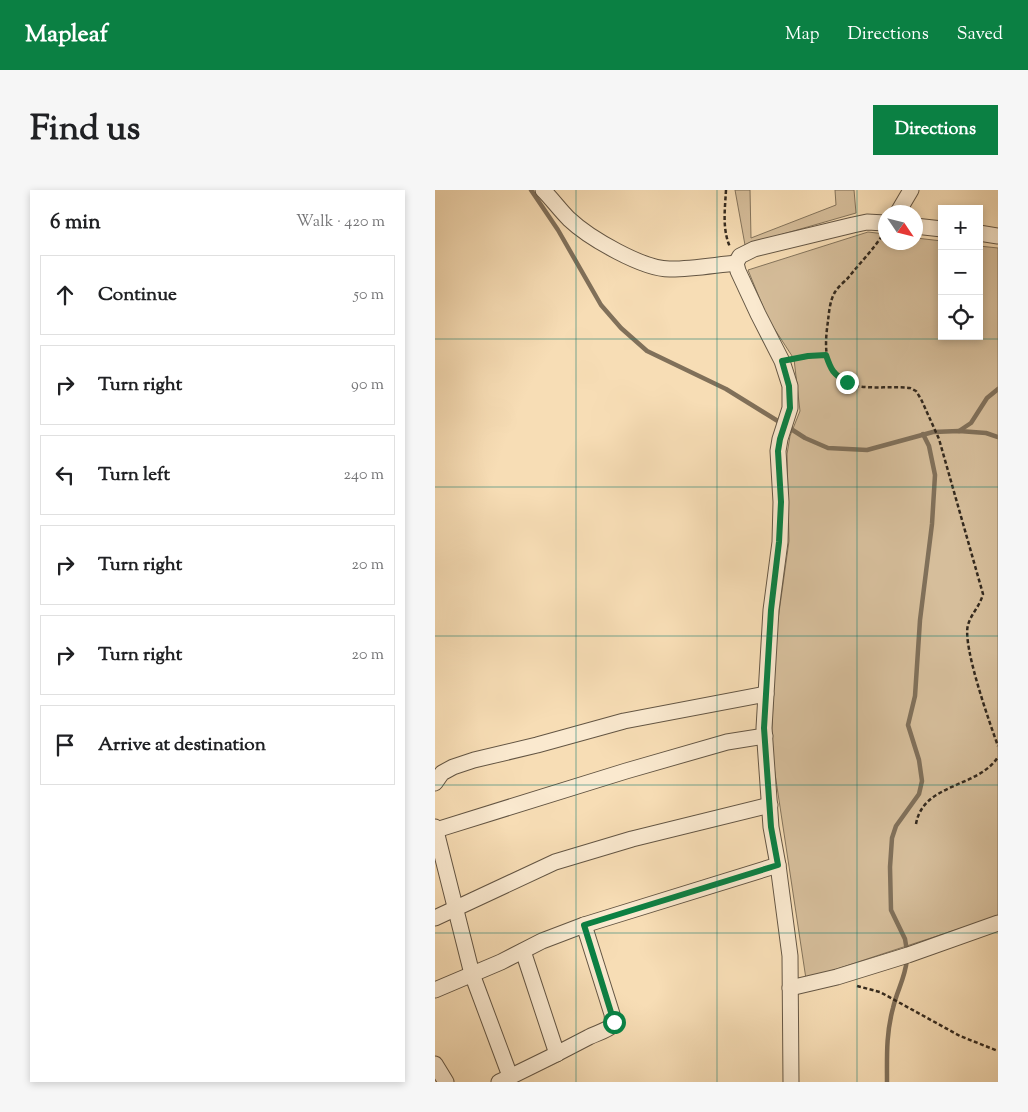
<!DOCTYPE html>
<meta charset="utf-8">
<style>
body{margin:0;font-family:"Sorts Mill Goudy",serif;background:#f6f6f6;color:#202124}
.controls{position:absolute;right:15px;top:15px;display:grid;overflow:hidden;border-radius:0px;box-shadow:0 2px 8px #0003}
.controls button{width:45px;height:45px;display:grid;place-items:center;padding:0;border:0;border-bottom:1px solid #e0e0e0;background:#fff;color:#202124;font:25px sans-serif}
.compass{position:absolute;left:443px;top:15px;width:45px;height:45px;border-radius:50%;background:#fff;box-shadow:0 2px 8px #0003;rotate:125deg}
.stop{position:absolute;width:15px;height:15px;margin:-11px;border:4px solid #0b8043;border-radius:50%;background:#fff}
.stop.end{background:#0b8043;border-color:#fff;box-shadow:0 1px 5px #0008}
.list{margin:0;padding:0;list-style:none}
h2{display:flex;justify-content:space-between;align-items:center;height:65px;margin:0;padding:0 20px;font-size:21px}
h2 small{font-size:16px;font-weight:400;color:#757577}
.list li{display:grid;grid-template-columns:32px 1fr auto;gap:15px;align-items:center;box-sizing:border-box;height:80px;margin:0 10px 10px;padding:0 10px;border:1px solid #e0e0e0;border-radius:0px}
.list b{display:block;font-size:19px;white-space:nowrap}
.list em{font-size:16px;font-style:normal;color:#757577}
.icon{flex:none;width:28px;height:28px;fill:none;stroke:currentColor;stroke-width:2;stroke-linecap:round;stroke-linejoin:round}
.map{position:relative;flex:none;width:563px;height:892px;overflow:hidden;border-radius:0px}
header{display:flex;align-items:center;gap:30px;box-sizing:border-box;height:70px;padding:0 25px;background:#0b8043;color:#fff}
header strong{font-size:24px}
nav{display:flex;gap:28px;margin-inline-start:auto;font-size:18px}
.intro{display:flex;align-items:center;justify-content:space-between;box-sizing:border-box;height:120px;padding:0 30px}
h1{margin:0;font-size:35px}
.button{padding:12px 22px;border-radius:0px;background:#0b8043;color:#fff;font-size:18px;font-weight:700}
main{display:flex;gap:30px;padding:0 30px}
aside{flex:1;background:#fff;border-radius:0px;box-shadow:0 2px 8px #0003}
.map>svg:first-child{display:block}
.green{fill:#d6be9b;stroke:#84745c}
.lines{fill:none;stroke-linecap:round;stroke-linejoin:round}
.stream{stroke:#80705a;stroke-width:4.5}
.minor-casing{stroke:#645644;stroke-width:17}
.path{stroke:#33291e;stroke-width:2.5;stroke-dasharray:4 2.5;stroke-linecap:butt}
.minor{stroke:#fae9cf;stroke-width:15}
.route{stroke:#0b8043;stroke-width:6}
.grid{fill:none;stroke:#0f766e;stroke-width:1;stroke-opacity:0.55}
</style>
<header>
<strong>Mapleaf</strong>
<nav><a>Map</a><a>Directions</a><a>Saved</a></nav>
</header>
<div class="intro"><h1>Find us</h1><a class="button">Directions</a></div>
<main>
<aside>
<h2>6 min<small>Walk · 420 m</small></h2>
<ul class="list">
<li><svg class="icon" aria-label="ahead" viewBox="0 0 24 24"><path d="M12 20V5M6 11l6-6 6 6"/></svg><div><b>Continue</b></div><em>50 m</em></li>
<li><svg class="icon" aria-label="right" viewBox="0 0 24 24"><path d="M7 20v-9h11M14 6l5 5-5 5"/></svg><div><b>Turn right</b></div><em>90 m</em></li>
<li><svg class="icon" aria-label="left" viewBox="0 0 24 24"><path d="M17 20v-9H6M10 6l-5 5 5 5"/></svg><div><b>Turn left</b></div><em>240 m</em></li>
<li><svg class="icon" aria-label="right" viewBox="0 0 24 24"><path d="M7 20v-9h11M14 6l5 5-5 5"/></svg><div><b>Turn right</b></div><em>20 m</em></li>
<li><svg class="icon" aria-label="right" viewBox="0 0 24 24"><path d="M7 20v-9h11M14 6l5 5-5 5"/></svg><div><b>Turn right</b></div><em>20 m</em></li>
<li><svg class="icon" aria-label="arrive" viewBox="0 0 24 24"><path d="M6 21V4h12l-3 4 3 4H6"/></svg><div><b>Arrive at destination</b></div></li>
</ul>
</aside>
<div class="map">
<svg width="563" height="892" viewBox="0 0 563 892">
<rect width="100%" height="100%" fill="#f7ddb5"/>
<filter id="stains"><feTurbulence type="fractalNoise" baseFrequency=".004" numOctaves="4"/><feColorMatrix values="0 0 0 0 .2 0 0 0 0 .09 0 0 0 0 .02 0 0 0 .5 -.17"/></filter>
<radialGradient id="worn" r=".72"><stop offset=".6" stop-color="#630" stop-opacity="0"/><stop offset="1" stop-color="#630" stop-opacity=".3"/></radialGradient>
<g class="green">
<path d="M300,0H315L316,48L401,15L400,0H419L421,23L310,55Z"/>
<path d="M433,42L450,44V52H480L481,48L507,51V146H544V56L563,58V726L371,789L336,557L341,444L354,351L352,264L355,246L365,221L359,169L333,129L313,80Z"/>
</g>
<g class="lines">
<g class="stream">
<path d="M96,0L123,40L166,115L186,138L212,161L291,199L346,233"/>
<path d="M353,237L370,248L393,258L432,260L498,242L524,241L551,243L563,247"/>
<path d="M524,241L536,233L552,208L563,199"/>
<path d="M472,761L470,749L456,720L455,677L457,648L461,636L484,604L487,591L484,570L473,535L480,506L485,430L497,334L500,285L494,256L488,244"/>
<path d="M452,892C452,865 451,844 458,818C462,800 470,789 472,769"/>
</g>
<defs>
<g id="minor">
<path d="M108,0C117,9 125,20 134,29C154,48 209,80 236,79C258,79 280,75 301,73"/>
<path d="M463,22L476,0"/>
<path d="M480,36L507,39"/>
<path d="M544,43L563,46"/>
<path d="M0,593L7,583L18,577L39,570L102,555L189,531L331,504"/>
<path d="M0,637L37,784L75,886"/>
<path d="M1,640L191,581L292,552L330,546"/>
<path d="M0,728L120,672L197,649L335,615"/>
<path d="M88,761L122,864"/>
<path d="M355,798L402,787L473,765L563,733"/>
<path d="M0,800L66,772L107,751L149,735L343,675"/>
<path d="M0,874L11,892"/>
<path d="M64,892C94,878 124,863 154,847C162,843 171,841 178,835L177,824L149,735"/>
<path d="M356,892L355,766L343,675L336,637L329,538L336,420L345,352L346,312L343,261L345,249L355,218V196L347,171L323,124L303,81L301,73L305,66L319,59L418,35L432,32L450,33"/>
</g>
</defs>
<use href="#minor" class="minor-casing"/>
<g class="path">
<path d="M291,0C290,19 287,39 295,57"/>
<path d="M447,46C437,61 424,74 413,88C409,92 403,97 400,102C395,110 394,122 393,131C389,159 388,189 422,196C439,199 458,196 475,198L481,201L486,209L504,249L548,404C545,416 536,424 533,435C527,455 555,534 563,556"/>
<path d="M360,169L391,165"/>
<path d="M481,634C488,593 543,598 563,567"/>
<path d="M422,796L445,802L525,846L563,861"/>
</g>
<use href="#minor" class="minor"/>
</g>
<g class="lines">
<path class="route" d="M179,832L149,735L343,675L336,637L329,538L336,420L344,352L346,312L343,261L345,249L355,218L354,196L347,171L373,166L391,165C396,180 398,184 412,192"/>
</g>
<path class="grid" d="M141,0V892M282,0V892M422,0V892M0,149H563M0,297H563M0,446H563M0,595H563M0,743H563"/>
<rect width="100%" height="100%" filter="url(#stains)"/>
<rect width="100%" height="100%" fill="url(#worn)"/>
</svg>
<div class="controls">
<button>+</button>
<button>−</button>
<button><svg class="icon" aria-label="locate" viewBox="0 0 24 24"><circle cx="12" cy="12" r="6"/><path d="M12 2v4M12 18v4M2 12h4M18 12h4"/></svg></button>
</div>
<svg class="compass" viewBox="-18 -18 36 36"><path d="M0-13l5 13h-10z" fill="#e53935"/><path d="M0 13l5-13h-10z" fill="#757577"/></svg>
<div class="stop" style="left:179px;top:832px"></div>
<div class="stop end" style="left:412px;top:192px"></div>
</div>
</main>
